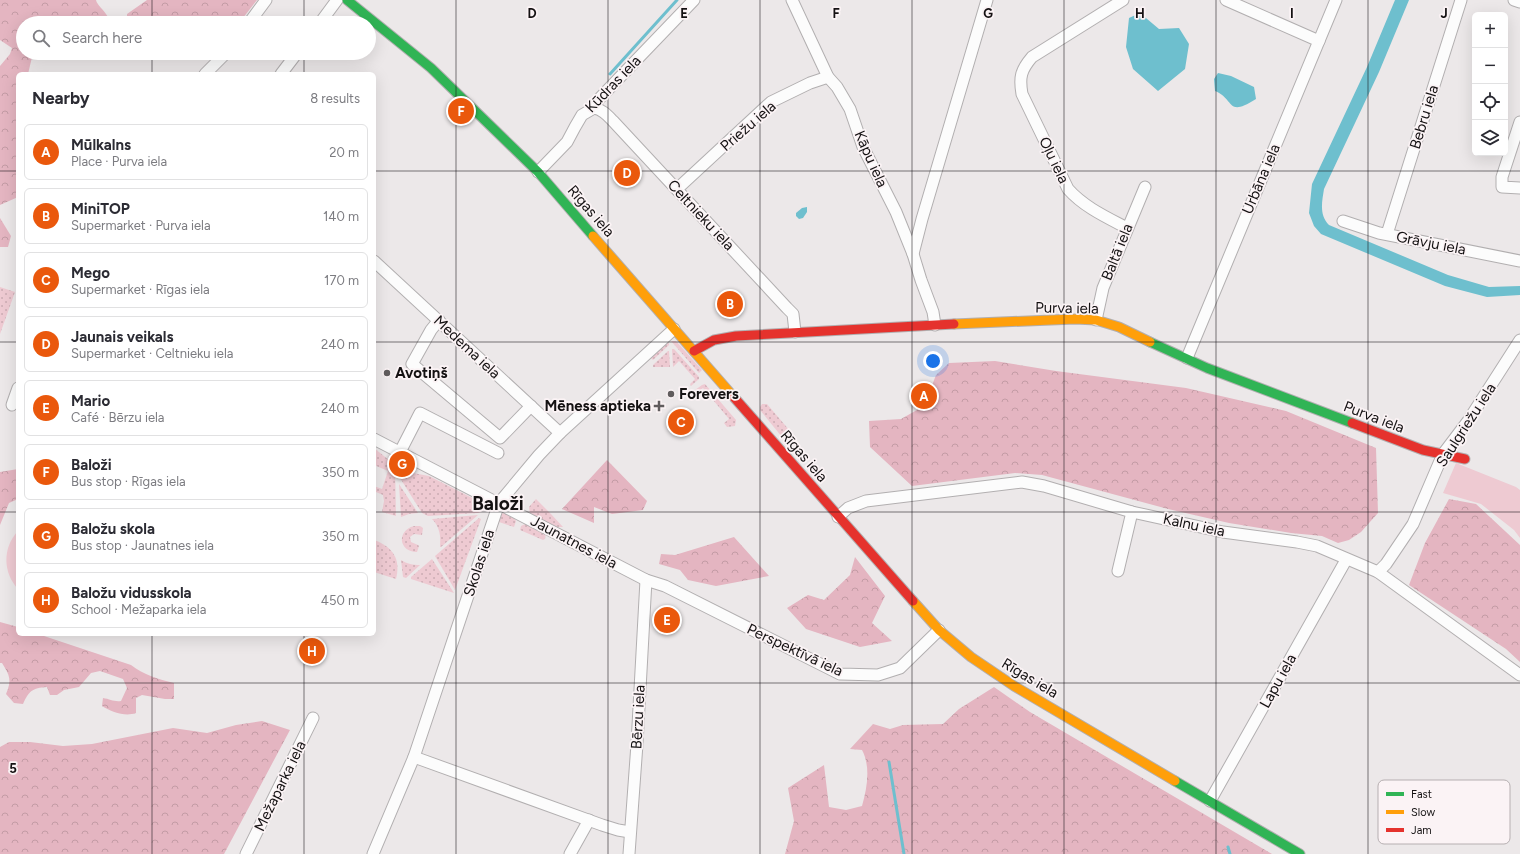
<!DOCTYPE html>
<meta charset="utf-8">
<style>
body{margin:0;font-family:Figtree,sans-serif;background:#f7f7f7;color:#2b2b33}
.controls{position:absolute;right:12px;top:12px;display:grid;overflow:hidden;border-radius:6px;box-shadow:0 4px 16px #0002}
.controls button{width:36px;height:36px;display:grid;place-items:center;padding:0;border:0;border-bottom:1px solid #e1e1e2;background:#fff;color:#2b2b33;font:20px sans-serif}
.you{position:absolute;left:933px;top:361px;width:14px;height:14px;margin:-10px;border:3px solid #fff;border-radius:50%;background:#1a73e8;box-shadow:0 0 0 6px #1a73e833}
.badge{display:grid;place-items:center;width:26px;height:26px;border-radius:50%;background:#ea580c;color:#fff;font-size:13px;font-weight:700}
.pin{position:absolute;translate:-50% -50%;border:2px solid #fff;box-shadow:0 1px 4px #0006}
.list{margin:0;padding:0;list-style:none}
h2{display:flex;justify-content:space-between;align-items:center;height:52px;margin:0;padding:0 16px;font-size:17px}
h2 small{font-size:13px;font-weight:400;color:#7c7c81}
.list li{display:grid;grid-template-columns:26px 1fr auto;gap:12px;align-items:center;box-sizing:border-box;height:56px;margin:0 8px 8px;padding:0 8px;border:1px solid #e1e1e2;border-radius:6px}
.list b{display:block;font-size:15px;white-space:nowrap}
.list p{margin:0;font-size:13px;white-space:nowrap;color:#7c7c81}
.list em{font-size:13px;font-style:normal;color:#7c7c81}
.icon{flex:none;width:22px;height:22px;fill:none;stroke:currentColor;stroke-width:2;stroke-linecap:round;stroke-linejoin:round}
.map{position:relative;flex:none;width:1520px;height:854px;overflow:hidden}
.search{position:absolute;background:#fff;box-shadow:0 4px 16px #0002;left:16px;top:16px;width:360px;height:44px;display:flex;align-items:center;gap:10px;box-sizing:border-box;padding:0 14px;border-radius:22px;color:#7c7c81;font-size:15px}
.panel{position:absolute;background:#fff;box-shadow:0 4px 16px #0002;left:16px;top:72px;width:360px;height:564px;border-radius:6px}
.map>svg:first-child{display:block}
.grass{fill:url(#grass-dots)}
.forest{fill:url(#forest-crowns)}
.garden{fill:#eecad2}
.water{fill:#6ebfce}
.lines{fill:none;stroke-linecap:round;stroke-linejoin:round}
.stream{stroke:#6ebfce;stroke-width:3}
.street-casing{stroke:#b2afb0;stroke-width:13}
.fast-casing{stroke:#b2afb0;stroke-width:11}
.slow-casing{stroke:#b2afb0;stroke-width:11}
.jam-casing{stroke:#b2afb0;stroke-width:11}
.street{stroke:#fcfcfc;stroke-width:11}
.fast{stroke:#30b455;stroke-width:9}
.slow{stroke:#ff9f0a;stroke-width:9}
.jam{stroke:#e5322d;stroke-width:9}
.grid{fill:none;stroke:#141112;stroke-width:1;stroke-opacity:0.55}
.poi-dot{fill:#605c5d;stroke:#fbf3f5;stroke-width:1.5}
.labels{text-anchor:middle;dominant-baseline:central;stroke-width:3.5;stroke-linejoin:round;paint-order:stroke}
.street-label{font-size:15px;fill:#141112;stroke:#fbf3f5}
.poi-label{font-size:15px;font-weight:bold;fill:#141112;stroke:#fbf3f5;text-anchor:start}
.district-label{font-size:19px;font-weight:bold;fill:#141112;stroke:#fbf3f5}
.key{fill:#fbf3f5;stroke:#b6afb1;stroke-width:1}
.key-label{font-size:11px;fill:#141112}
.grid-label{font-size:13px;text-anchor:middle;font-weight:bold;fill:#141112;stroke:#fbf3f5;stroke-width:3.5;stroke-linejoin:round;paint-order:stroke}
</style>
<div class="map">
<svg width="1520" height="854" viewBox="0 0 1520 854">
<defs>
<pattern id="grass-dots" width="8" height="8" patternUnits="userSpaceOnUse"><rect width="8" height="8" fill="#eecad2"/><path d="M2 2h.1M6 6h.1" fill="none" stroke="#cbacb3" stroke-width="1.8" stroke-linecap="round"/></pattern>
<pattern id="forest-crowns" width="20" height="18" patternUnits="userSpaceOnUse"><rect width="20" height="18" fill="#e4b5c1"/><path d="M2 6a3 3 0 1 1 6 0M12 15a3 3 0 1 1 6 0" fill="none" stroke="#c39ba5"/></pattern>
</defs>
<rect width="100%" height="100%" fill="#ece8e9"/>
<g class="grass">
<path d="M0,287L15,292L0,334Z"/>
<path d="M671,341H676L702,370L699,373Z"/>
<path d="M666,343H669V345L653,360L650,357Z"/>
<path d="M672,349H674L699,377V379L691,386L690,384L695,379L679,361L673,367Z"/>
<path d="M668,351H669L670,367H653V365Z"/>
<path d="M705,384L736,420L735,426L727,427L724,423L729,419L703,388L697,393L695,390L702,385Z"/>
<path d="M762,404H767L790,431C789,436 786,437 782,437L760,410V407Z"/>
<path d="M374,448L395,465L396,516L382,512L384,501L383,495L376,492V494H374V486L382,489L388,471L374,465Z"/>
<path d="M399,466L413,473L429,476L484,504V510L478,513L428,516L422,513L400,478Z"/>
<path d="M399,484L418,513L409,514L401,517Z"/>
<path d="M536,499L551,514L563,527H558L555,529L530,514L529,507Z"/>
<path d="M504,513C509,513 513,516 516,521L514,527L499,522L498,520L500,514Z"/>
<path d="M478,515L441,547H440C441,537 440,527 432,519Z"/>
<path d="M479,518L481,519L455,590L435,556Z"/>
<path d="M527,523L546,533L545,539L543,540L520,530L521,526Z"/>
<path d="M414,526H420L423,528L422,535L414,534L410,537L411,542L418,545L419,546L417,552C399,552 396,531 414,526Z"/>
<path d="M374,540C393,547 401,559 396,579L374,572Z"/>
<path d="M432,559L454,593L411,579V577Z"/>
<path d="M401,560C407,564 413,565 420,565L406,578L403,577Z"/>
</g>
<g class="forest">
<path d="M0,0H96C97,5 104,10 108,17L103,23H23V53H33L28,74H18V197L0,205V66L10,54L12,48L0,40Z"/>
<path d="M147,0H257L239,23H189C184,18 177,17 171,20L170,23H129L127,21V14Z"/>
<path d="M0,218L11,236L8,247H0Z"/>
<path d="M995,361L1056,371L1186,388L1286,411L1376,448L1378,513L1361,532L1349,540L1338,543L1322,536L1291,533L1229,523L1168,509L1042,475L1015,473L912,486L870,447L869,421L901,419L924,406L936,375L949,363Z"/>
<path d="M607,460L647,501L643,510L612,514L594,507V523L562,509Z"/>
<path d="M18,469V499L9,503L0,525V472Z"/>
<path d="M1449,499L1476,504L1520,545V662L1506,649L1409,585L1425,543Z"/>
<path d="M734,537L769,576L716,586L688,580L680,570L659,564L661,554L675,555Z"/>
<path d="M855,557L885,596L872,623L892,641L860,647L806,629L787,608L808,595L824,600L850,575Z"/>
<path d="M0,622L18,627V634H38L131,665C144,675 158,679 174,683V699H165L142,695L136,698V713C125,717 112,712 102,706L103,698C110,699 114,702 121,701L127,688L123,679L100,671L91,673L79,687L64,690L57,695H50L47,687C32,688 29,691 23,704L14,703L6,694C12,680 10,676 2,663H0Z"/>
<path d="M994,687L1030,712L1272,854H785L794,821L788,788L824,765L829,807L846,810L862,806C867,788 871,767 862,750L850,749L873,724L890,729L903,725L943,724L959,709Z"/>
<path d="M262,721L290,730L224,854H0V747L9,742H30L63,746L92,744L173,728L207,733L236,725Z"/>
</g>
<g class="garden">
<path d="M1456,463L1516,487L1520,490V538L1514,530L1481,504L1443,493Z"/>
<path d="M18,531V589C3,573 2,548 18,531Z"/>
</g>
<g class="water">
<path d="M1395,0H1409L1379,72L1324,189C1322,202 1319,215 1329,225L1448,275L1489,287L1520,286V295L1487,297L1445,286L1321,234L1314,226L1309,213L1312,184L1367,67Z"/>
<path d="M1140,13L1159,29L1179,28L1189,44L1185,69L1158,91L1133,69L1126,47L1129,18Z"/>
<path d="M1218,73L1231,76L1254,87L1256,99C1226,118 1235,99 1215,91L1214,79Z"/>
<path d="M807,207V212L803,218L799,219L796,216V213L802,208Z"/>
</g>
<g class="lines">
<g class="stream">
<path d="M610,74L677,0"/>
<path d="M889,762L904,854"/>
<path d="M1228,847L1230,854"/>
</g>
<defs>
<g id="street">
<path d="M792,0L828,77L837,87L850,109L863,147L896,212L913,254L921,280L933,312L935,325"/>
<path d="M1123,0L1032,57C1021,70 1019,77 1022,94L1068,189C1084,207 1106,217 1127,228"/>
<path d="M1226,0L1319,41"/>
<path d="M1514,0L1520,2"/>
<path d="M249,23L266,0"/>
<path d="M320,23L337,0"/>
<path d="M205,74L226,53"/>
<path d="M281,74L297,53"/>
<path d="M594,108C603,110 607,115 613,121L787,308L793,314L795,332"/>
<path d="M1520,122L1502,177V187L1520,188"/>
<path d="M538,172L567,142L575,127L582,115L594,108L598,100L694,0"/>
<path d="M677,189L771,102L810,83L828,77"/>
<path d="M1343,221L1379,233L1520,261"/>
<path d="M1387,234L1461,0"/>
<path d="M913,254L922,219L987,0"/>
<path d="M374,261L560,433"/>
<path d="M439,320L431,330L412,364L500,438L531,406"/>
<path d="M1096,320L1103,288L1145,187"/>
<path d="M1187,358L1336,0"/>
<path d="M12,405L18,388"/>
<path d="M374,439L646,580L665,586L840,674L878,675L900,668L939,630"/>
<path d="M400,452L420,413L498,453"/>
<path d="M838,517L848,508L866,501L1022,482L1044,486L1132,512L1223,532L1297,542L1317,546L1378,572L1520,675"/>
<path d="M1118,571L1132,512"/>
<path d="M1378,572L1386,564L1413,524L1443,454L1468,421L1520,340"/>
<path d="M414,757L602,825L618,830L630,832"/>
<path d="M1210,801L1346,560"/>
<path d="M246,854L313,718"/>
<path d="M373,854L414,757L499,503L539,455L560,433L674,329"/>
<path d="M570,854L589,820"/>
<path d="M629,854L637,744L646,580"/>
</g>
<g id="fast">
<path d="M347,0L431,68L538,172L593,236"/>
<path d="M1150,342L1207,368L1352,423"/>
<path d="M1175,781L1300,854"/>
</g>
<g id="slow">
<path d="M593,236L732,395"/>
<path d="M954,324L1075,319L1096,320L1119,327L1150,342"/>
<path d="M913,601L939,630L971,657L1014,686L1175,781"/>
</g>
<g id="jam">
<path d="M694,351L714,340L736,336L954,324"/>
<path d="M732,395L913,601"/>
<path d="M1352,423L1423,450L1465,459"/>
</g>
</defs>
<use href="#street" class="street-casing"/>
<use href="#fast" class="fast-casing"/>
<use href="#slow" class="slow-casing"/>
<use href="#jam" class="jam-casing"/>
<use href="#street" class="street"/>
<use href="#fast" class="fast"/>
<use href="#slow" class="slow"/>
<use href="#jam" class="jam"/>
</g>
<path class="grid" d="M152,0V23M304,0V23M456,0V854M608,0V854M760,0V854M912,0V854M1064,0V854M1216,0V854M1368,0V854M152,53V74M304,53V74M0,171H18M374,171H1520M0,342H18M374,342H1520M0,512H18M374,512H1520M152,634V854M304,634V854M0,683H1520"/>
<g class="poi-dot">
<circle cx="387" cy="373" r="4"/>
<circle cx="671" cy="394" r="4"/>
<path d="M657 400h4v4h4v4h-4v4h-4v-4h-4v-4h4z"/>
</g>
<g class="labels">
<g class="street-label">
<text transform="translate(613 84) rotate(-46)">Kūdras iela</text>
<text transform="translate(1424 117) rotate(-73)">Bebru iela</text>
<text transform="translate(748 126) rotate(-41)">Priežu iela</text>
<text transform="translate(871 159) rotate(66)">Kāpu iela</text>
<text transform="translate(1054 160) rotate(64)">Oļu iela</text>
<text transform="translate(1261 179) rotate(-67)">Urbāna iela</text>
<text transform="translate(591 211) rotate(49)">Rīgas iela</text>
<text transform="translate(701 215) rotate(47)">Celtnieku iela</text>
<text transform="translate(1431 243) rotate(11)">Grāvju iela</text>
<text transform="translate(1117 252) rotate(-68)">Baltā iela</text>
<text transform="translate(1067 308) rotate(1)">Purva iela</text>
<text transform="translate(467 347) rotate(43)">Medema iela</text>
<text transform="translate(1374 417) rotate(21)">Purva iela</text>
<text transform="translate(1466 425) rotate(-57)">Saulgriežu iela</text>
<text transform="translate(804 456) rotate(49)">Rīgas iela</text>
<text transform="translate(1194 525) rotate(12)">Kalnu iela</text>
<text transform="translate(574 542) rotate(28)">Jaunatnes iela</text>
<text transform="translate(479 563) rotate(-72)">Skolas iela</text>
<text transform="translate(795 650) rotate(25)">Perspektīvā iela</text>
<text transform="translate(1030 678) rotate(31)">Rīgas iela</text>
<text transform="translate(1278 681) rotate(-61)">Lapu iela</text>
<text transform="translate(638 717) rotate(-87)">Bērzu iela</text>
<text transform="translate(280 786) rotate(-64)">Mežaparka iela</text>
</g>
<g class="poi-label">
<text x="395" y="373">Avotiņš</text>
<text x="679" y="394">Forevers</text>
<text x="651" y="406" text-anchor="end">Mēness aptieka</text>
</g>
<g class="district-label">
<text x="498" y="503">Baloži</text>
</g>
</g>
<rect x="1378" y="780" width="132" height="64" rx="6" class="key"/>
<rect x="1386" y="792" width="18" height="4" fill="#30b455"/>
<rect x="1386" y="810" width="18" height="4" fill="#ff9f0a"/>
<rect x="1386" y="828" width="18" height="4" fill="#e5322d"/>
<g class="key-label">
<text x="1411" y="798">Fast</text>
<text x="1411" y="816">Slow</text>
<text x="1411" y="834">Jam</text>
</g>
<g class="grid-label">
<text x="532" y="18">D</text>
<text x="684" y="18">E</text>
<text x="836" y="18">F</text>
<text x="988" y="18">G</text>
<text x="1140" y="18">H</text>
<text x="1292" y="18">I</text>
<text x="1444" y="18">J</text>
<text x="13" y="773">5</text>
</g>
</svg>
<div class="controls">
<button>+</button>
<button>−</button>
<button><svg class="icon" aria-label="locate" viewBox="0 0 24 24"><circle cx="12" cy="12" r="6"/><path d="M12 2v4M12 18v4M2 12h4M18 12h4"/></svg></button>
<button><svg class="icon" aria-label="layers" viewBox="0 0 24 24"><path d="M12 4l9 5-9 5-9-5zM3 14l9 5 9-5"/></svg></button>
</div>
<div class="you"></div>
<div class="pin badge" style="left:924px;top:396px">A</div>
<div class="pin badge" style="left:730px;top:304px">B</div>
<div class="pin badge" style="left:681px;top:422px">C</div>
<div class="pin badge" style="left:627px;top:173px">D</div>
<div class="pin badge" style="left:667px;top:620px">E</div>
<div class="pin badge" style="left:461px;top:111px">F</div>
<div class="pin badge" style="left:402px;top:464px">G</div>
<div class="pin badge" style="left:312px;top:651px">H</div>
<div class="search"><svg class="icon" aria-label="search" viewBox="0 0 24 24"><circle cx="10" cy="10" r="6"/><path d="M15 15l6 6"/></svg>Search here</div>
<section class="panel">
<h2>Nearby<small>8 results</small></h2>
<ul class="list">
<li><span class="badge">A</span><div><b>Mūlkalns</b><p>Place · Purva iela</p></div><em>20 m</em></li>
<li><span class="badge">B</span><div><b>MiniTOP</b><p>Supermarket · Purva iela</p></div><em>140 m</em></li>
<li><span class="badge">C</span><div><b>Mego</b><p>Supermarket · Rīgas iela</p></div><em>170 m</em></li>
<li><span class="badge">D</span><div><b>Jaunais veikals</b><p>Supermarket · Celtnieku iela</p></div><em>240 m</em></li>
<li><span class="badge">E</span><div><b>Mario</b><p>Café · Bērzu iela</p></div><em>240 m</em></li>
<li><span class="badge">F</span><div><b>Baloži</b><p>Bus stop · Rīgas iela</p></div><em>350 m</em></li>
<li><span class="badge">G</span><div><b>Baložu skola</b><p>Bus stop · Jaunatnes iela</p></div><em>350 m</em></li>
<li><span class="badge">H</span><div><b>Baložu vidusskola</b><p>School · Mežaparka iela</p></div><em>450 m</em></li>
</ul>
</section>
</div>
